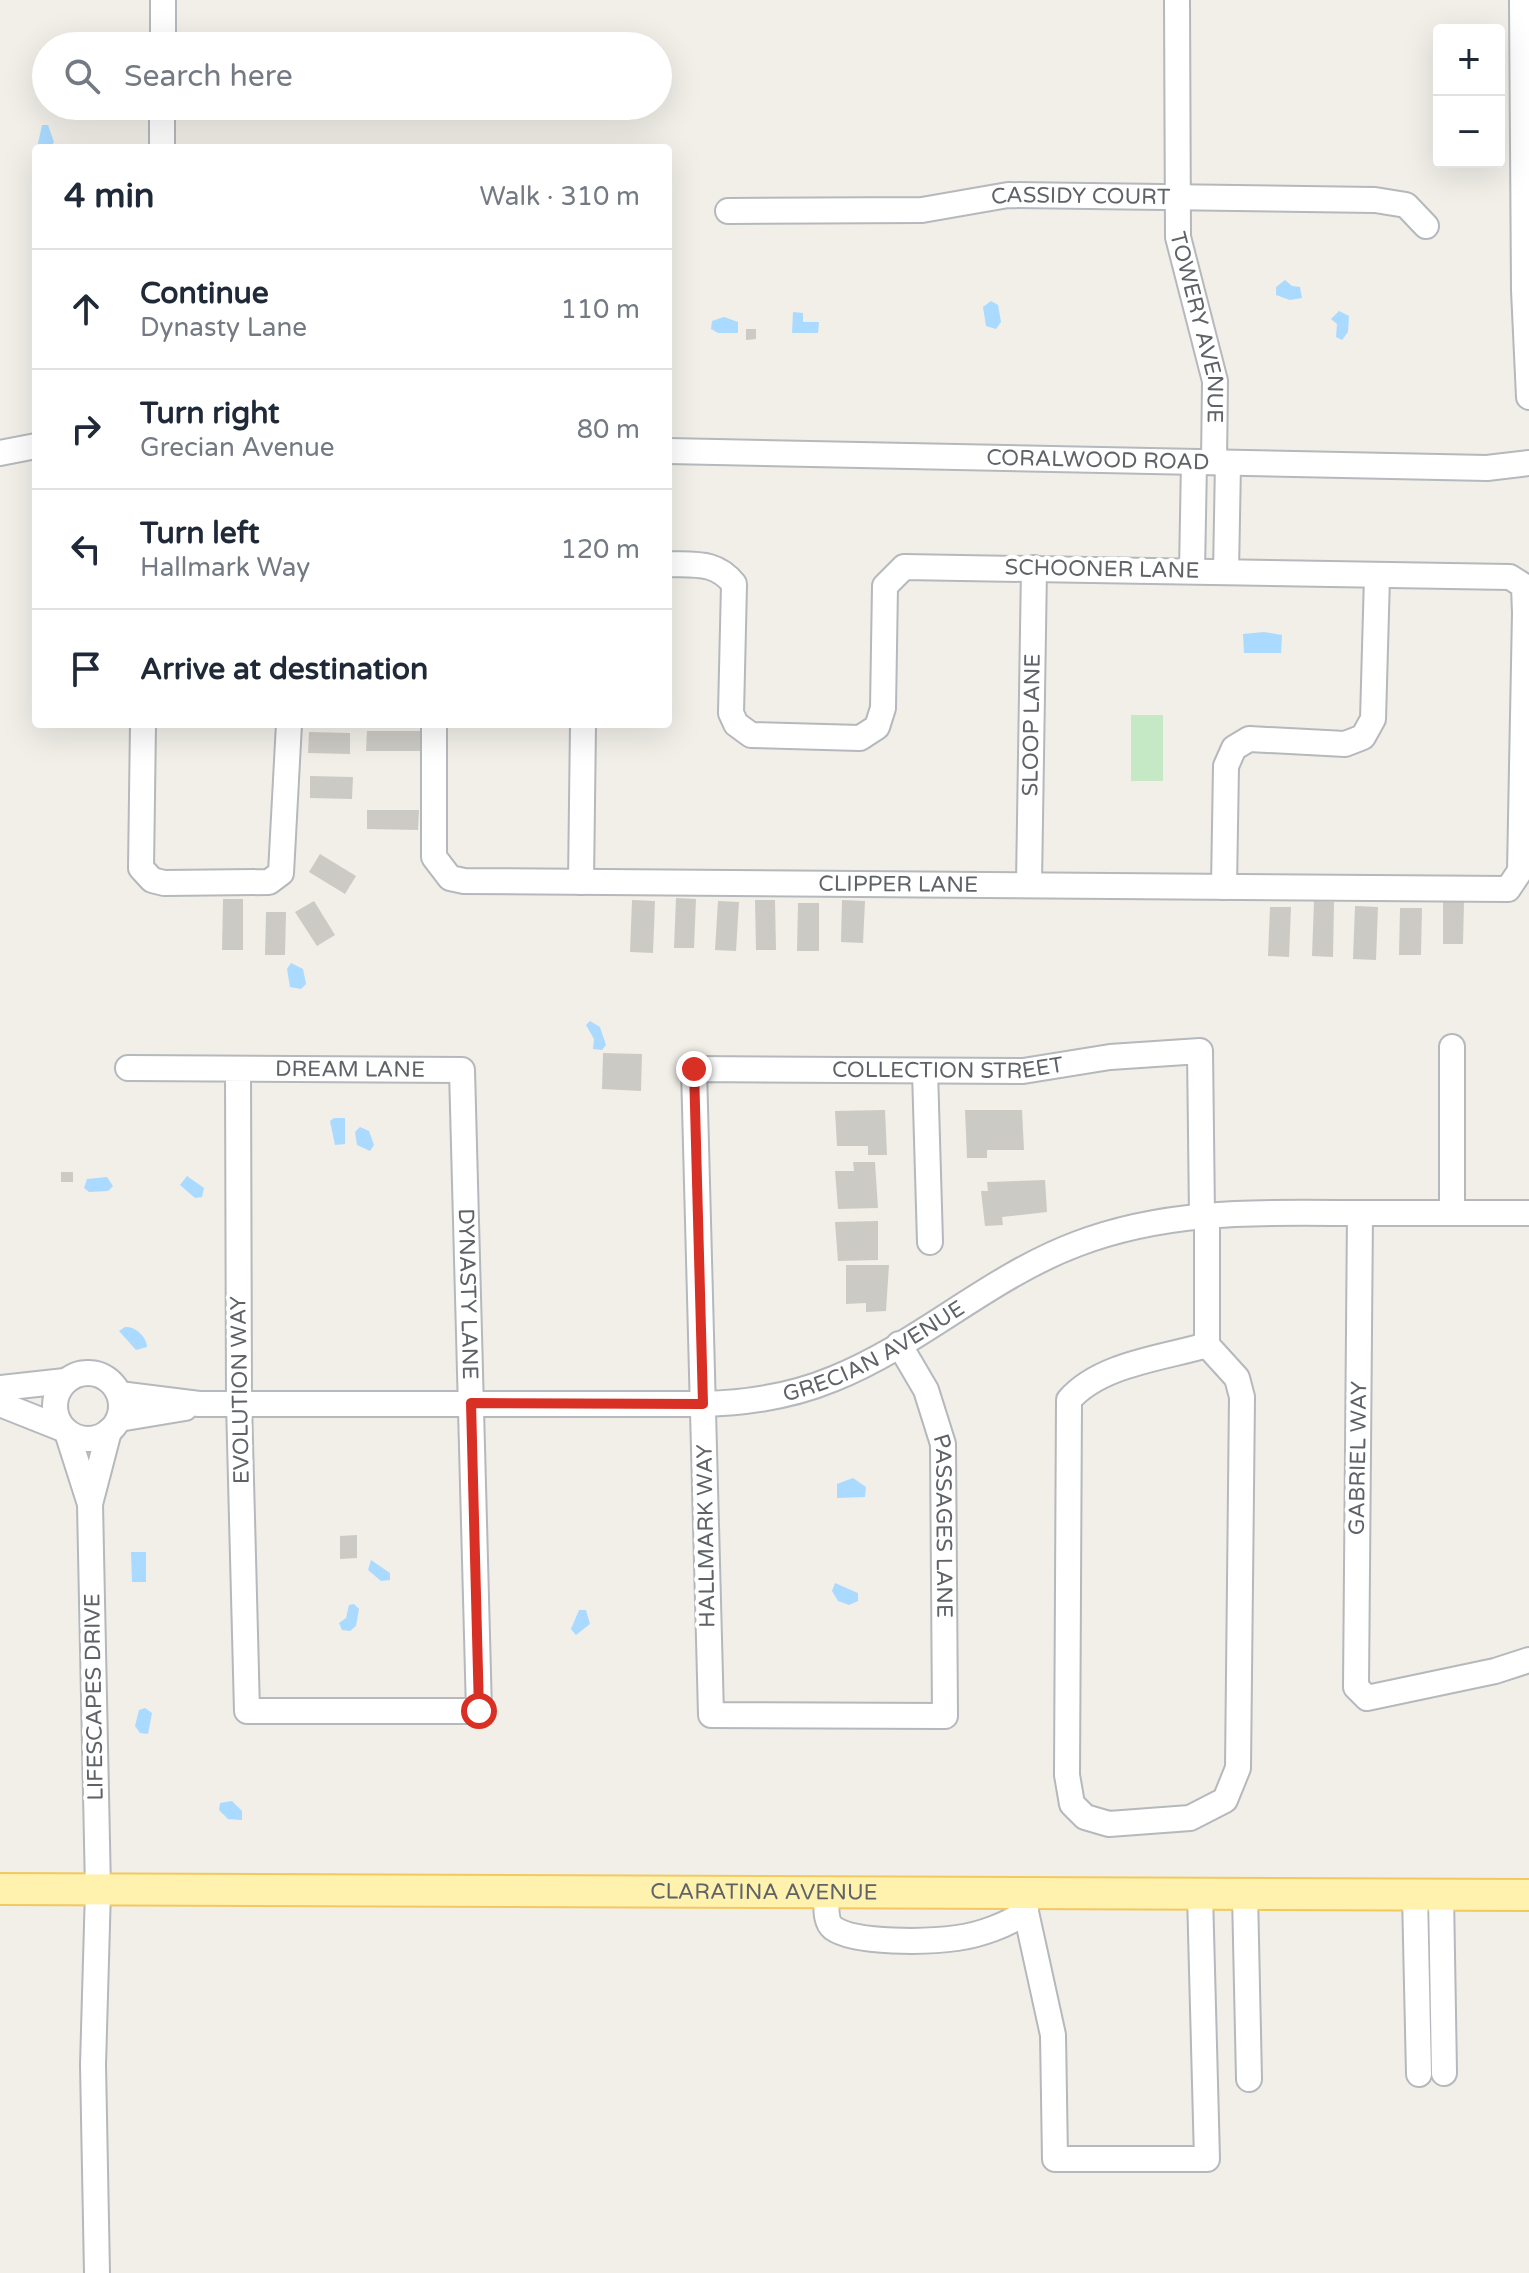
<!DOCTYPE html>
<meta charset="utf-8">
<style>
body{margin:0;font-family:"Varela Round",sans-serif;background:#f2f2f3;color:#1f2937}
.controls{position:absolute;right:24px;top:24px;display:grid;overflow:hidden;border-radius:8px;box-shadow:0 8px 32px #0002}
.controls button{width:72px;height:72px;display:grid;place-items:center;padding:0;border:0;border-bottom:2px solid #e0e1e3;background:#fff;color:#1f2937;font:40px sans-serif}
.stop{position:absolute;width:24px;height:24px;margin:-18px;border:6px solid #d93025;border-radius:50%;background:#fff}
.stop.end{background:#d93025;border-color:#fff;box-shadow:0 2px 8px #0008}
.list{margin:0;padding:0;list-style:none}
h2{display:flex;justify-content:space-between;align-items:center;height:104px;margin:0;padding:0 32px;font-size:34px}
h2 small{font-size:26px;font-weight:400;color:#747a83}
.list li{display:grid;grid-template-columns:52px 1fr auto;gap:24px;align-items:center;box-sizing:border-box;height:120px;padding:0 32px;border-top:2px solid #e0e1e3}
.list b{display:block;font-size:30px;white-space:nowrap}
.list p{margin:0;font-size:26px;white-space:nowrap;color:#747a83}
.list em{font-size:26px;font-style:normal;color:#747a83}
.icon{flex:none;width:44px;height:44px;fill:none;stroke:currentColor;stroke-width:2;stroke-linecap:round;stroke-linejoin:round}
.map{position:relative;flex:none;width:1529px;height:2273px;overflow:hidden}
.search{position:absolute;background:#fff;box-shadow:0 8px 32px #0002;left:32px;top:32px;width:640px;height:88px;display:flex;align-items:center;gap:20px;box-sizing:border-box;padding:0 28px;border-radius:44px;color:#747a83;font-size:30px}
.panel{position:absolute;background:#fff;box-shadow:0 8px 32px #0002;left:32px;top:144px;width:640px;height:584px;border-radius:8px}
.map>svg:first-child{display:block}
.green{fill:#c5e8c5}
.water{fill:#aadaff}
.building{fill:#cccac5}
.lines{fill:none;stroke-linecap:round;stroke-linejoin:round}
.minor-casing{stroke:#b5b8bc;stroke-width:28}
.major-casing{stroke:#f2c960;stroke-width:34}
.minor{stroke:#fff;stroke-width:24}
.major{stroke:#fff2af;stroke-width:30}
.route{stroke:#d93025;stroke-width:10}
.labels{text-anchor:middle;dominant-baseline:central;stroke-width:8;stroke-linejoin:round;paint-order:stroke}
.street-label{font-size:22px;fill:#5f6368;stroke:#fff}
</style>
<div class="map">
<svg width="1529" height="2273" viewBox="0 0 1529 2273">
<rect width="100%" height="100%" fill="#f1efe8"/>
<rect class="green" x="1131" y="715" width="32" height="66"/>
<g class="water">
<path d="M42,125H48L54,142L50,148H37Z"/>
<path d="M1285,280L1292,286L1300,287L1302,298L1290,300L1276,295V287Z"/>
<path d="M991,301L998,305L1001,322L996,329L986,326L983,307Z"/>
<path d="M1339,311L1349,316L1348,332L1342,340L1336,337L1337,324L1331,319Z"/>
<path d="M793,312L803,313V322H819L818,333H792Z"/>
<path d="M724,317L738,322V333H718L711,329L712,321Z"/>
<path d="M1264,632L1282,635L1281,653H1244L1243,634Z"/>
<path d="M291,963L303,969L306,984L301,989L290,987L287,969Z"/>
<path d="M590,1021L600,1027L606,1045L602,1050L593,1049L594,1039L586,1025Z"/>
<path d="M334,1118H345V1144L335,1145L330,1121Z"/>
<path d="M360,1127L369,1131L374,1145L370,1151L357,1145L355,1132Z"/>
<path d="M187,1176L204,1188L202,1197L195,1198L180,1185Z"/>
<path d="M107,1177L113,1186L108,1191L89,1192L84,1188L87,1179Z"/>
<path d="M125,1327C135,1326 147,1337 147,1347L136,1350L119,1331Z"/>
<path d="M853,1478L866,1487L865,1497L837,1498V1484Z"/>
<path d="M131,1552H146V1582H132Z"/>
<path d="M371,1560L390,1573V1580L381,1581L368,1570Z"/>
<path d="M835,1583L858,1593V1601L849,1605L838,1601L832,1591Z"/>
<path d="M354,1604L359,1609L356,1626L350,1631L342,1630L339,1623L346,1618L349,1605Z"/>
<path d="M579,1610H586L590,1624L576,1635L571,1629Z"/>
<path d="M145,1708L152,1713L148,1734L140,1733L135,1726L139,1710Z"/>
<path d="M232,1801L242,1811V1820L228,1819L219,1810L220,1803Z"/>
</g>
<g class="building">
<path d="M746,329H756V339L746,340Z"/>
<path d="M367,731H422V751H366Z"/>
<path d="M309,732L350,733V754L308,753Z"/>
<path d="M310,776L353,777L352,799L310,798Z"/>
<path d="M367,810H419L418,830L367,829Z"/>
<path d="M320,854L356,876L345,894L309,872Z"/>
<path d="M676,898L696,899L694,948H674Z"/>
<path d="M223,899H243V950H222Z"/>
<path d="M632,900L655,901L653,953L630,952Z"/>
<path d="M755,900H775L776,950H756Z"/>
<path d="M842,900L865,901L863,943L841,942Z"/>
<path d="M314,901L335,935L317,946L295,912Z"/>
<path d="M718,901L739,902L736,951L715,950Z"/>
<path d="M1314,901L1334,902L1333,957L1312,956Z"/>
<path d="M1443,902H1464L1463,944H1443Z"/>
<path d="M798,903H819V951H797Z"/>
<path d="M1355,906L1378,907L1376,960L1353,959Z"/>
<path d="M1270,907H1291L1289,957L1268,956Z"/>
<path d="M1400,908H1422L1421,955H1399Z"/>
<path d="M266,912H286L285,955H265Z"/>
<path d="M603,1053L642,1054L641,1091L602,1089Z"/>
<path d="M885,1110L887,1155H868V1146H837L835,1111Z"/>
<path d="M965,1110H1022L1024,1150H987V1158H967Z"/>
<path d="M853,1162H875L878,1208L838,1209L835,1171H854Z"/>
<rect x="61" y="1172" width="12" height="10"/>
<path d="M1045,1180L1047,1212L1002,1217L1003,1225L985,1226L981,1191H988L987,1182Z"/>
<path d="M878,1221V1260L838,1261L835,1222Z"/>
<path d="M846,1265H889L886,1311L866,1312V1303L846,1304Z"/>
<path d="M357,1535V1558L340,1559V1536Z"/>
</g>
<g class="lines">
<defs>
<g id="minor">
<path id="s1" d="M1177,0L1178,237L1215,381L1214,462"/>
<path d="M1522,0L1524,290L1529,397"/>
<path d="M163,46V0"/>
<path d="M162,148V106"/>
<path id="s2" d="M728,211L922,210L1008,195L1375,200L1406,205L1426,226"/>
<path id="s3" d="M668,451L1487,468L1529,463"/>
<path d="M0,453L36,446"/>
<path d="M1192,571L1194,462"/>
<path d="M1226,572L1228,463"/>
<path d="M143,724L141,868L152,880L164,883L269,882L281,873L289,724"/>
<path id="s4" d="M434,724V857L450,878L464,881L1508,889L1520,871L1525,613L1524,586L1510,577L904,567L885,586L883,708L877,727L860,738L751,735L736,724L731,713L734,584C716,561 695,565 668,564"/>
<path d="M581,882L583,724"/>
<path id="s5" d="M1029,883L1034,568"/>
<path d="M1224,887L1226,766L1234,748L1249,739L1345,744L1363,737L1373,719L1377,577"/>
<path id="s6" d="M128,1068L462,1070L479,1711H247L239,1403L238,1069"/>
<path d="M925,1071L930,1242"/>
<path d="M1360,1213L1356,1687L1367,1698L1495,1671L1529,1660"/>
<path d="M1452,1213V1047"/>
<path id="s7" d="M899,1344L926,1390L943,1444L945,1716L711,1715L694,1069L1023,1071L1110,1057L1200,1051L1202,1215"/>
<path d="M1207,1345C1163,1358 1100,1364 1069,1400L1067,1775L1072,1804L1085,1817L1109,1824L1190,1818L1225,1800L1238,1768L1242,1397L1237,1378L1207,1345V1215"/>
<circle cx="88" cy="1406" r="33"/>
<path d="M0,1388L65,1381"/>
<path id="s8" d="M119,1394L199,1404H703C748,1403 792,1396 833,1379C920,1344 989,1277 1077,1244C1161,1212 1247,1212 1335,1213C1399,1213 1464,1213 1529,1213"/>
<path d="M0,1404L63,1429"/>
<path d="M119,1419L185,1408"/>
<path d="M67,1432L90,1504"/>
<path d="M826,1892C827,1903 824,1921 833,1928C855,1944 929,1942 957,1938C980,1935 1007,1925 1026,1912V1896"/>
<path d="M1245,1894L1249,2079"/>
<path d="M1415,1895L1419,2074"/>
<path d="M1441,1895L1444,2073"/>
<path d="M1026,1912L1053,2035L1055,2159H1207L1200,1894"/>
<path d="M97,2273L93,2065L98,1890L90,1504L109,1431"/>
</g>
<g id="major">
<path id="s9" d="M0,1889L1529,1895"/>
</g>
</defs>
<use href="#minor" class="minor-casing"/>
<use href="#major" class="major-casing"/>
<use href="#minor" class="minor"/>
<use href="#major" class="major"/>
</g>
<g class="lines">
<path class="route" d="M479,1711L471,1403L703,1404L694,1069"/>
</g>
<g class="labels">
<g class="street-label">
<text stroke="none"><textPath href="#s2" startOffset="354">CASSIDY COURT</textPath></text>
<text stroke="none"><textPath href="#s1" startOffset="330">TOWERY AVENUE</textPath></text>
<text stroke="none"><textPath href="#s3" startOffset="430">CORALWOOD ROAD</textPath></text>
<text transform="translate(1102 569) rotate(1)">SCHOONER LANE</text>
<text stroke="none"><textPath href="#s5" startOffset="158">SLOOP LANE</textPath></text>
<text stroke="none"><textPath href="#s4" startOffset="608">CLIPPER LANE</textPath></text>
<text stroke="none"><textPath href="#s7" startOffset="1516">COLLECTION STREET</textPath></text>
<text stroke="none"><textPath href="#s6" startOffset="222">DREAM LANE</textPath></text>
<text stroke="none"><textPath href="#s6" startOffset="558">DYNASTY LANE</textPath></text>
<text stroke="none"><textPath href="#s8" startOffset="766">GRECIAN AVENUE</textPath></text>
<text transform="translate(240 1390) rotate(-91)">EVOLUTION WAY</text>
<text transform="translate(1358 1458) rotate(-89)">GABRIEL WAY</text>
<text stroke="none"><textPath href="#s7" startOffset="192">PASSAGES LANE</textPath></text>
<text transform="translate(706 1536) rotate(-91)">HALLMARK WAY</text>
<text transform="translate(94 1697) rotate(-91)">LIFESCAPES DRIVE</text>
<text stroke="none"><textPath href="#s9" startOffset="764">CLARATINA AVENUE</textPath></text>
</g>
</g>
</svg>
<div class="controls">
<button>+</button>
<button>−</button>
</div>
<div class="stop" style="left:479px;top:1711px"></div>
<div class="stop end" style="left:694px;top:1069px"></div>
<div class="search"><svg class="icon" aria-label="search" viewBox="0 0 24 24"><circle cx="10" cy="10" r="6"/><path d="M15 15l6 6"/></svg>Search here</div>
<section class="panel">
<h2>4 min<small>Walk · 310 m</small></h2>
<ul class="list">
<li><svg class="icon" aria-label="ahead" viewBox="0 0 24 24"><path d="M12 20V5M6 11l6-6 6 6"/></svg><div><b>Continue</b><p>Dynasty Lane</p></div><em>110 m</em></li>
<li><svg class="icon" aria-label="right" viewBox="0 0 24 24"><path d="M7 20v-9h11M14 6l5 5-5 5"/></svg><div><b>Turn right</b><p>Grecian Avenue</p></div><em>80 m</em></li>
<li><svg class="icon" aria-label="left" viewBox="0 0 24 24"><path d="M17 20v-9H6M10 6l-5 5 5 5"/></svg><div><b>Turn left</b><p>Hallmark Way</p></div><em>120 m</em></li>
<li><svg class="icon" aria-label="arrive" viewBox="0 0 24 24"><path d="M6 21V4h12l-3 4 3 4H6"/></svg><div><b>Arrive at destination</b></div></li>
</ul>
</section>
</div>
